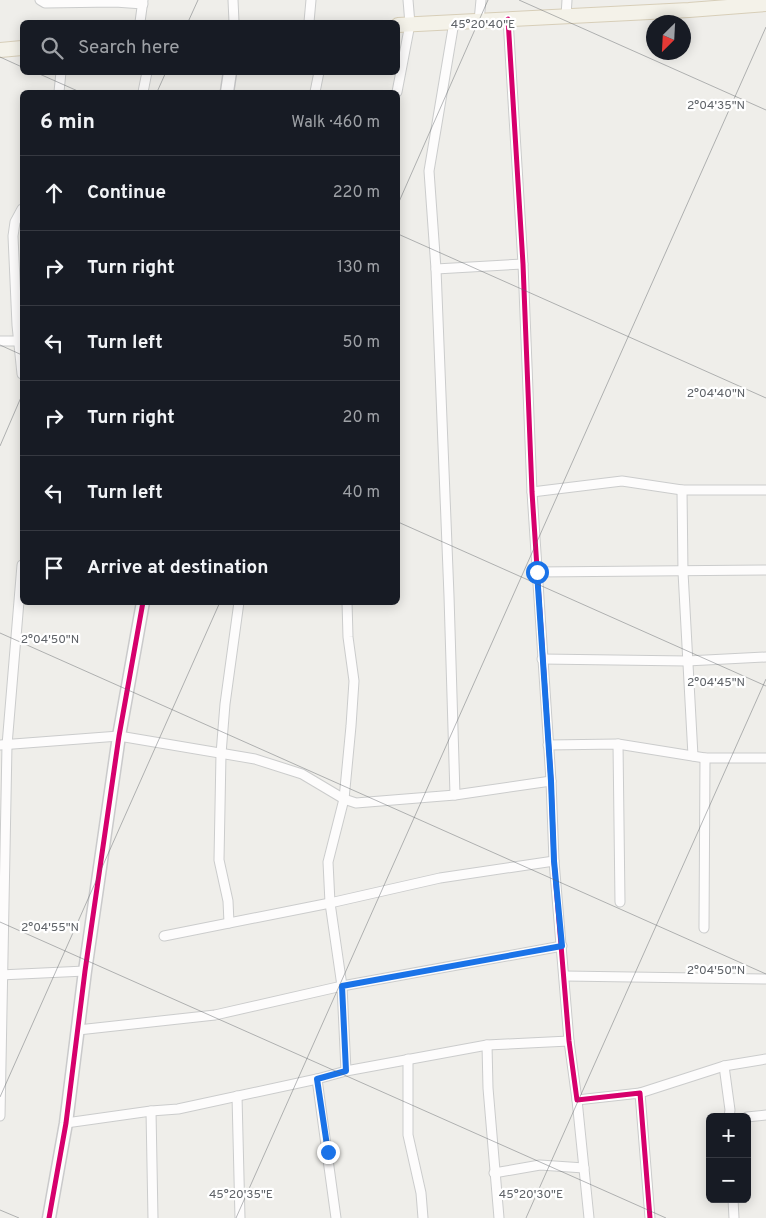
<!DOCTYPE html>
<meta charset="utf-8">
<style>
body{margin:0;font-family:Overpass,sans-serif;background:#20242c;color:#f1f3f6}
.controls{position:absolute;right:15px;bottom:15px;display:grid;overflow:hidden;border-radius:8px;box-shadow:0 2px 12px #0003}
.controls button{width:45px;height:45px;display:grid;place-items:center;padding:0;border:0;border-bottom:1px solid #363941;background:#171b24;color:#f1f3f6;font:25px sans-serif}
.compass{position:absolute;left:646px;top:15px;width:45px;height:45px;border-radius:50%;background:#171b24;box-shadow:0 2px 12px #0003;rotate:204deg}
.stop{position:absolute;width:15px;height:15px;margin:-11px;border:4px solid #1a73e8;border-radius:50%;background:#fff}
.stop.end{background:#1a73e8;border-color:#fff;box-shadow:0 1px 5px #0008}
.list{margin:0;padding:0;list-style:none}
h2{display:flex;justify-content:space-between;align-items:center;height:65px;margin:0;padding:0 20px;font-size:21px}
h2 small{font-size:16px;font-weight:400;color:#9ea1a6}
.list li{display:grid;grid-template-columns:32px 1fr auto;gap:15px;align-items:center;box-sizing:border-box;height:75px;padding:0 20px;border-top:1px solid #363941}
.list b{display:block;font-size:19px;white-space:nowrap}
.list em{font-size:16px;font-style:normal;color:#9ea1a6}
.icon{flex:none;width:28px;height:28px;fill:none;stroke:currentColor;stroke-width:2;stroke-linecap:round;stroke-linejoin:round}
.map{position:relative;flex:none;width:766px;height:1218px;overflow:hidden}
.search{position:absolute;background:#171b24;box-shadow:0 2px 12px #0003;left:20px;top:20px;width:380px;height:55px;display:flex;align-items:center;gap:12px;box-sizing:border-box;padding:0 18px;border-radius:8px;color:#9ea1a6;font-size:19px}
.panel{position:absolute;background:#171b24;box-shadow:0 2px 12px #0003;left:20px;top:90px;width:380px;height:515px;border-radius:8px}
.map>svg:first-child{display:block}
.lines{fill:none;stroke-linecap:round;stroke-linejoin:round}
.street-casing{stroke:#cbcccc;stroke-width:11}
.secondary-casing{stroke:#cacacb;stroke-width:15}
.primary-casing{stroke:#d7ceb8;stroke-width:16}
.street{stroke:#fdfcfc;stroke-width:9}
.secondary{stroke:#fdfcfc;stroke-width:12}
.primary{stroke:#f4f2e9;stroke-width:14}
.cycleway-casing{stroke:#fff;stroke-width:8}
.cycleway{stroke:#d6006c;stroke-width:5}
.route{stroke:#1a73e8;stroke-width:6}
.ticks{fill:none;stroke:#5f6368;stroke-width:1;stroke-opacity:0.45}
.ticks-label{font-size:12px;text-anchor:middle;fill:#5f6368;stroke:#fff;stroke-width:4.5;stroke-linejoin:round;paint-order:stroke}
</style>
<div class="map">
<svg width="766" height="1218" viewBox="0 0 766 1218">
<rect width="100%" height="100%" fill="#efeeea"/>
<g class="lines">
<defs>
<g id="street">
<path d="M40,0L45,3L115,2L143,4"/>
<path d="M233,0L234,22"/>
<path d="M566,16L567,0"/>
<path d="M508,19L523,264L532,492L551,781L554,861L569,1041L577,1100L640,1093L650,1218"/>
<path d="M479,21L481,0"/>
<path d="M140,22L143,0"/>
<path d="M309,22L311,0"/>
<path d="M454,22L429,171L436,269L449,596L455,795"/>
<path d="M59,92L61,72"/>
<path d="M143,92L147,72"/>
<path d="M315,92L319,72"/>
<path d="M397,92L410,24L408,0"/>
<path d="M22,209L15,222L13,236L17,325L22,374"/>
<path d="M436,269L523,264"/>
<path d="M0,341H20"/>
<path d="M682,490L683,572L693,756"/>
<path d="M532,492L622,481L682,490H766"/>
<path d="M537,572L766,570"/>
<path d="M542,659L687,661L766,657"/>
<path d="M618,744L620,902"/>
<path d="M0,745L119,736L255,759L302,774L344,799L356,803L455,795L551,781"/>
<path d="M548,745L618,744L705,758H766"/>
<path d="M229,923L228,901L219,860L221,754L225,704L239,602"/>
<path d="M704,928L705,758"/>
<path d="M164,936L330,903L440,878L554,861"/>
<path d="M0,975L85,971"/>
<path d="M565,976L766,979"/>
<path d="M78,1030L215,1015L342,986L562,946"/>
<path d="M487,1045L488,1088L499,1218"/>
<path d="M408,1059V1135L421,1193L423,1218"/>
<path d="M724,1066L730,1110L729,1117"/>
<path d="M346,1071L342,986L330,903L328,862L344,799L351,726L354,681L348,637L347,602"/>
<path d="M317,1079L336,1218"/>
<path d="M640,1093L724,1066L766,1059"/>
<path d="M237,1096L240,1218"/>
<path d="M577,1100L589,1218"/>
<path d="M151,1111L153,1218"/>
<path d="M0,1116L7,745L22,565"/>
<path d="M747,1117L766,1115"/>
<path d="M66,1123L151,1111L178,1109L317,1079L346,1071L487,1045L569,1041"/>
<path d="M494,1173L540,1165L584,1168"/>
<path d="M733,1199L734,1218"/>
</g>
<g id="secondary">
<path d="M227,92L230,72"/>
<path d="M49,1218L66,1123L85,971L119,736L143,602"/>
</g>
<g id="primary">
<path d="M398,25L689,10L766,4"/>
<path d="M0,50L22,48"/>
</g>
</defs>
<use href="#street" class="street-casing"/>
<use href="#secondary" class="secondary-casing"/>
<use href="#primary" class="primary-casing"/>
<use href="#street" class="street"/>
<use href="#secondary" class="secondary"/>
<use href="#primary" class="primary"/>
<defs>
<g id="cycleway">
<path d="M508,19L523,264L532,492L551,781L554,861L569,1041L577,1100L640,1093L650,1218"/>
<path d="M49,1218L66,1123L85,971L119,736L143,602"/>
</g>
</defs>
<use href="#cycleway" class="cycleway-casing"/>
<use href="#cycleway" class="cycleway"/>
</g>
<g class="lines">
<path class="route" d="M328,1152L317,1079L346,1071L342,986L562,946L554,861L551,781L537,572"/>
</g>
<path class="ticks" d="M519,0L766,110M188,22L198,0M0,57L22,67M35,72L80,92M157,92L166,72M398,204L488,0M398,234L766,398M0,345L22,355M0,446L22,395M398,522L766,686M0,633L766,974M0,922L666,1218M0,1097L220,602M0,1210L19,1218M236,1218L766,27M526,1218L766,679"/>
<g class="ticks-label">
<text x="483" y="28">45°20'40"E</text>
<text x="716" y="109">2°04'35"N</text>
<text x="716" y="397">2°04'40"N</text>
<text x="50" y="643">2°04'50"N</text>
<text x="716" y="686">2°04'45"N</text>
<text x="50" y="931">2°04'55"N</text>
<text x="716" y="974">2°04'50"N</text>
<text x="241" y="1198">45°20'35"E</text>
<text x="531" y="1198">45°20'30"E</text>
</g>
</svg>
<div class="controls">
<button>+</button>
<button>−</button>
</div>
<svg class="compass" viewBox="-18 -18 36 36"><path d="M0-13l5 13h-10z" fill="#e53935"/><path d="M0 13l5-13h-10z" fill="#9ea1a6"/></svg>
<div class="stop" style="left:537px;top:572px"></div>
<div class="stop end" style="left:328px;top:1152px"></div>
<div class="search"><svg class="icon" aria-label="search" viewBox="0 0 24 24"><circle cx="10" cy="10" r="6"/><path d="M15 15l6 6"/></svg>Search here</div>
<section class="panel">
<h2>6 min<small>Walk · 460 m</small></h2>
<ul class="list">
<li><svg class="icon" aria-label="ahead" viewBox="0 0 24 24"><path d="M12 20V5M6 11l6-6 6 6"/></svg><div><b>Continue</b></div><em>220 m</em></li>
<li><svg class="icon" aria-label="right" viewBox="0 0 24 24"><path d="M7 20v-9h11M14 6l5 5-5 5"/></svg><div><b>Turn right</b></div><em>130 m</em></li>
<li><svg class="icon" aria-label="left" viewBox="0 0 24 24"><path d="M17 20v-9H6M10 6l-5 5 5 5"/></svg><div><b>Turn left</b></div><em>50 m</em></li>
<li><svg class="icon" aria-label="right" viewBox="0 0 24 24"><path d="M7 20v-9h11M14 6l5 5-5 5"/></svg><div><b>Turn right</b></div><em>20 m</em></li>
<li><svg class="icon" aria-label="left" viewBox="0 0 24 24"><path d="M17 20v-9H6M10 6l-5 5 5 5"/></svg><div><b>Turn left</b></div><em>40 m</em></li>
<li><svg class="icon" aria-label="arrive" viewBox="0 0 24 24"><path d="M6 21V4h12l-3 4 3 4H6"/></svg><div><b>Arrive at destination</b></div></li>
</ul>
</section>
</div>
